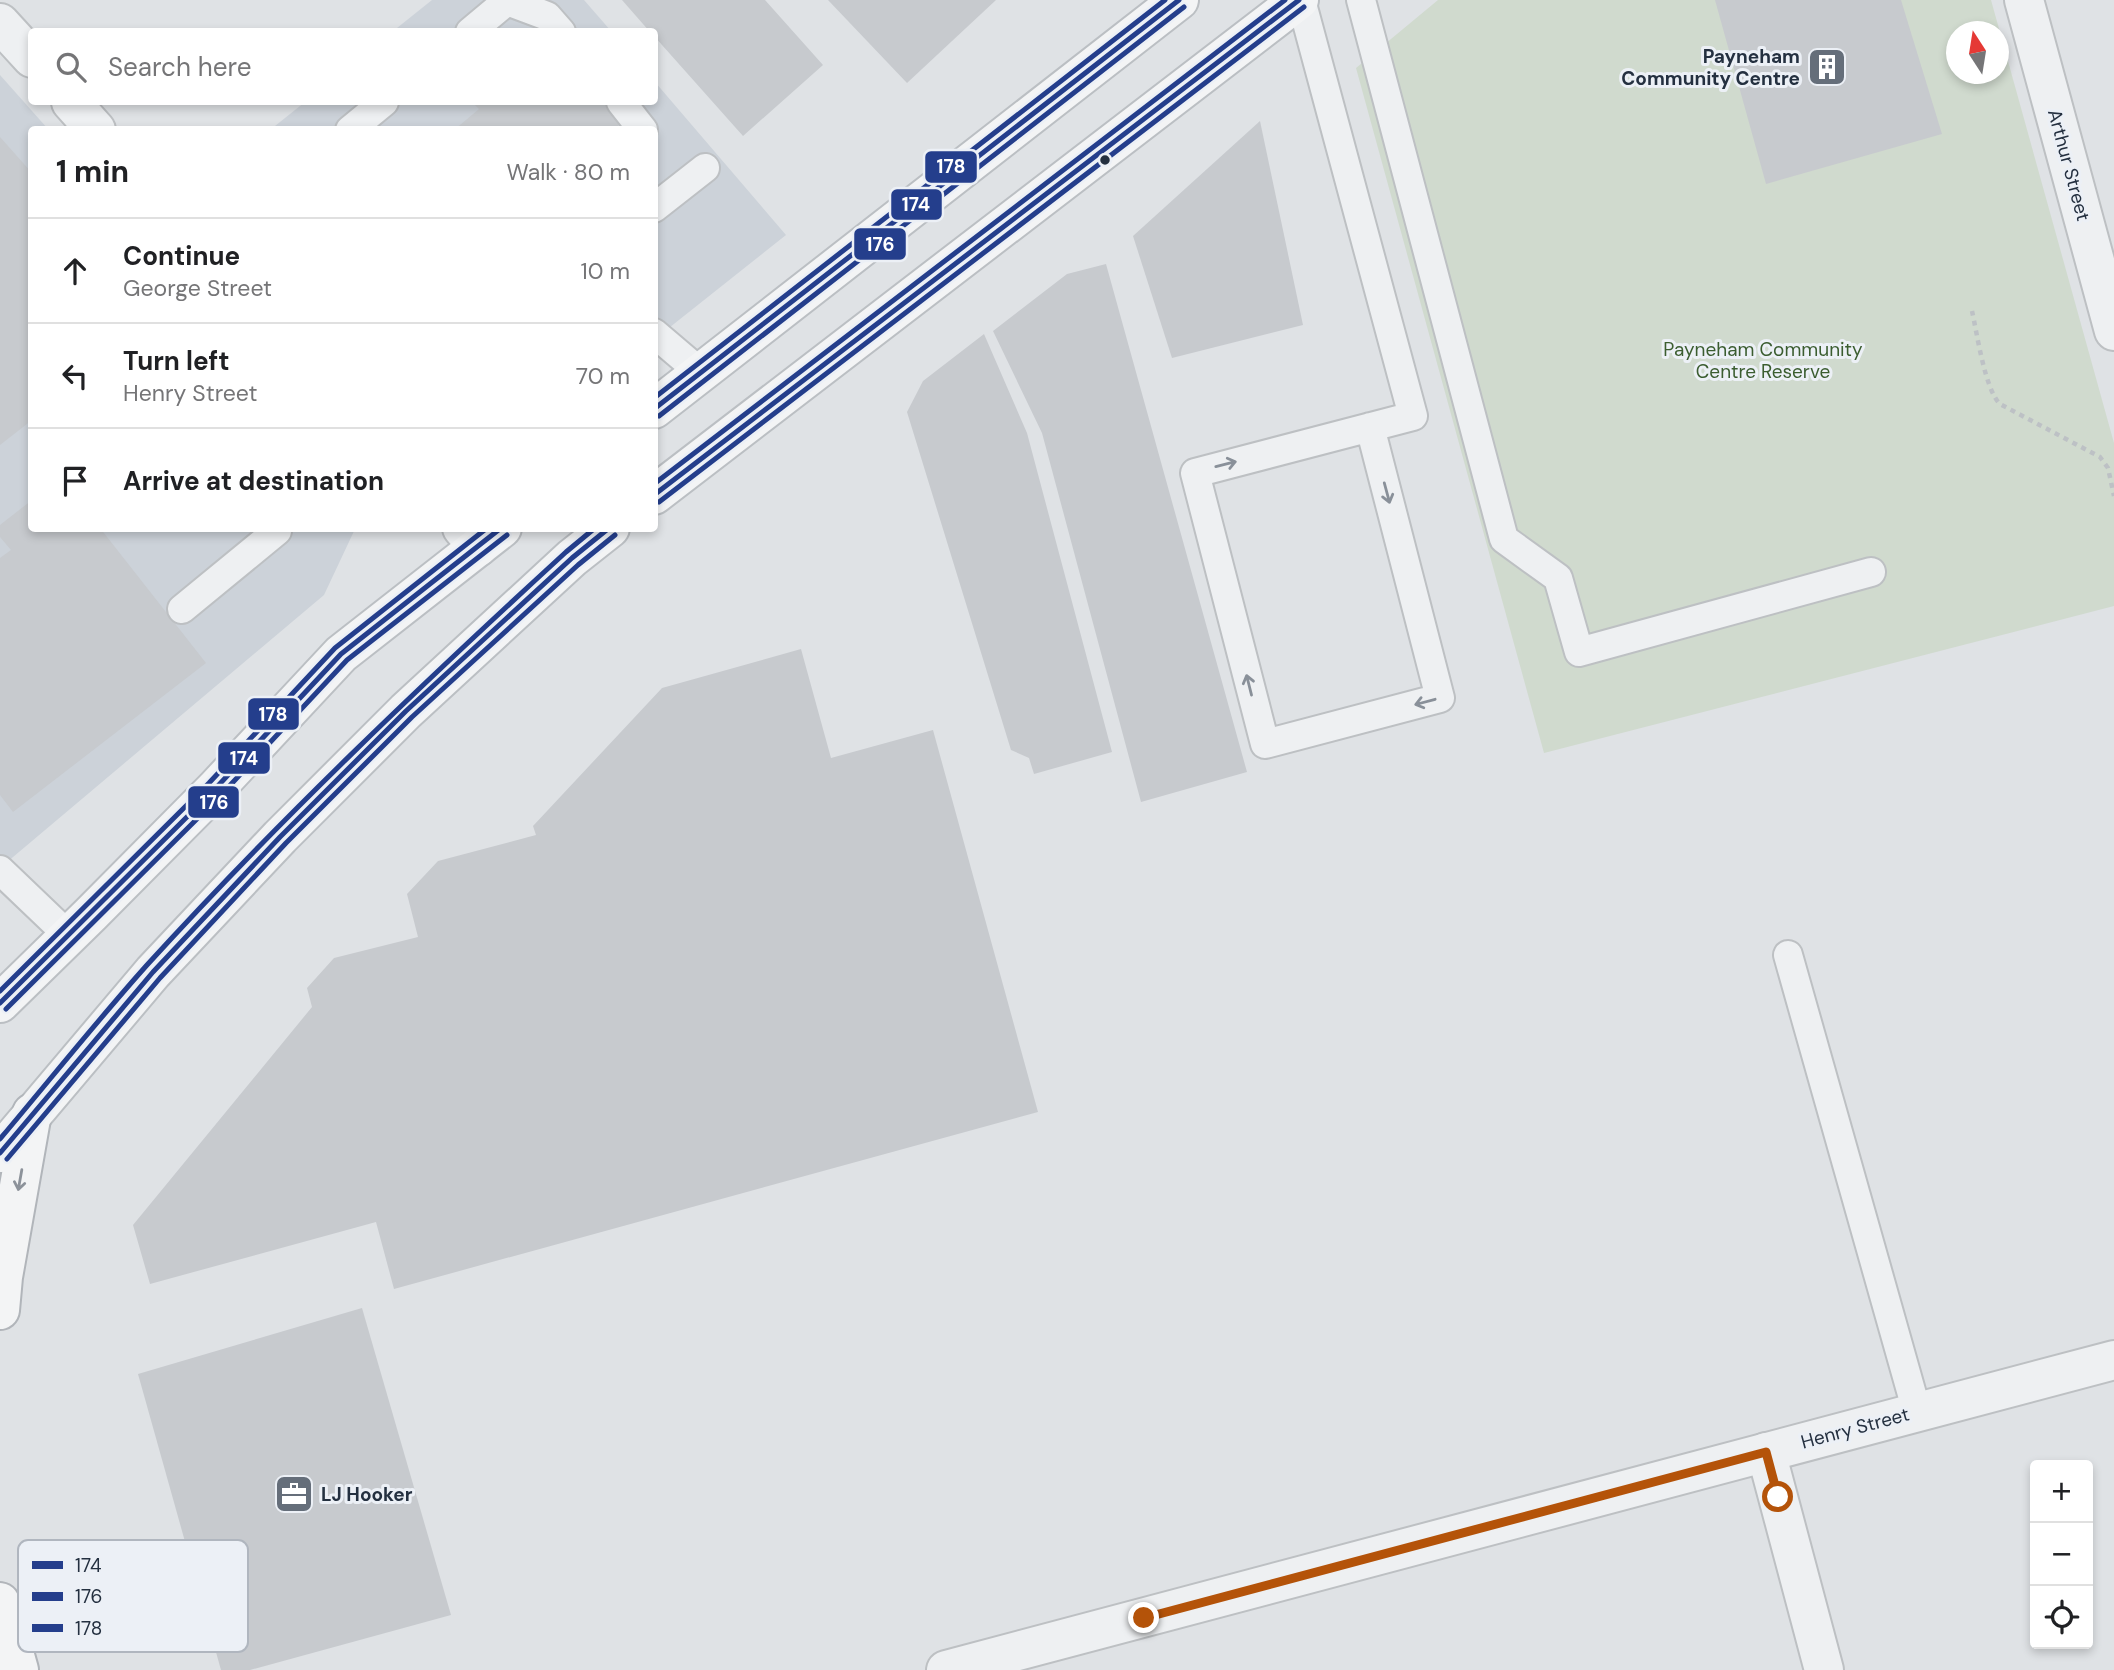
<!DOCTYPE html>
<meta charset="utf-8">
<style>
body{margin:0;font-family:"DM Sans",sans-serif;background:#f6f6f6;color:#202124}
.controls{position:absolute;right:21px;bottom:21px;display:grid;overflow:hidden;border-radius:7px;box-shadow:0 4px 10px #0003}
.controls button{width:63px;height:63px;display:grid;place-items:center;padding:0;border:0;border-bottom:2px solid #e0e0e0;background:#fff;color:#202124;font:35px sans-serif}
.compass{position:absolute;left:1946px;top:21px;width:63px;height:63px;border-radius:50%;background:#fff;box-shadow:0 4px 10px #0003;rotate:348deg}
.stop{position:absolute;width:21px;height:21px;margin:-16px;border:5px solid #b45309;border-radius:50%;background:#fff}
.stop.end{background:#b45309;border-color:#fff;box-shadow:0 2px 7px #0008}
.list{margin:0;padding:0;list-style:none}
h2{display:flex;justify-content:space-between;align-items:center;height:91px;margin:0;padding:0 28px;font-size:30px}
h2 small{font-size:23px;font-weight:400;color:#757577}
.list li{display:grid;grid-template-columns:46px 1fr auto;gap:21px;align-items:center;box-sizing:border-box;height:105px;padding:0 28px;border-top:2px solid #e0e0e0}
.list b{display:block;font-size:26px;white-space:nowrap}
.list p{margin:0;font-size:23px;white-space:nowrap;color:#757577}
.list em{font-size:23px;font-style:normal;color:#757577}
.icon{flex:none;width:38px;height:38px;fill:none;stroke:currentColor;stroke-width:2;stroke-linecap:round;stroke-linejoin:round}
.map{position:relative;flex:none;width:2114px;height:1670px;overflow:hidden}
.search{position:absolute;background:#fff;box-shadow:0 4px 10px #0003;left:28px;top:28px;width:630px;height:77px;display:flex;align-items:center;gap:18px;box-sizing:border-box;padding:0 24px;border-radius:7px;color:#757577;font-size:26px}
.panel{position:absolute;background:#fff;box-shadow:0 4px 10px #0003;left:28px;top:126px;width:630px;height:406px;border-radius:7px}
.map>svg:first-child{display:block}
.built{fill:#ccd2d9}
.green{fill:#d0dace;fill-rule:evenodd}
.building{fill:#c7cace}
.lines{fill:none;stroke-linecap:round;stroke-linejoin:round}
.service-casing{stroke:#bdc0c3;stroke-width:32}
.minor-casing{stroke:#bdc0c3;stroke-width:42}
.primary-casing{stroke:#bbbfc3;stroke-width:42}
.trunk-casing{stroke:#b1b5ba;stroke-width:42}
.path{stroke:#bdc1c5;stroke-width:4.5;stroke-dasharray:5 5;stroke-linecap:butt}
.service{stroke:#eef0f2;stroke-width:28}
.minor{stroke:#eef0f2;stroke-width:38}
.primary{stroke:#f3f4f5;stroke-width:38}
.trunk{stroke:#f3f4f5;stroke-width:38}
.bus-1-casing{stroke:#ecf0f6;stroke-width:10}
.bus-2-casing{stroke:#ecf0f6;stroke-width:10}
.bus-3-casing{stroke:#ecf0f6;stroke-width:10}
.bus-1{stroke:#243e8c;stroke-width:5}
.bus-2{stroke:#243e8c;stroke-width:5}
.bus-3{stroke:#243e8c;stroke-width:5}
.oneway{stroke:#899099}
.oneway2{stroke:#8c929a}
.route{stroke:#b45309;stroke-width:9}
.bus-dot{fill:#243040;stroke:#ecf0f6;stroke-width:2.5}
.labels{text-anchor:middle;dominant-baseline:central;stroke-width:6;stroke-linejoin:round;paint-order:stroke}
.poi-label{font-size:19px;font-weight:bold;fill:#243040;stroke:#ecf0f6;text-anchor:end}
.street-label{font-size:19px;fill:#243040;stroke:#ecf0f6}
.park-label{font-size:19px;fill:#3b5d30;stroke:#ecf0f6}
.key{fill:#ecf0f6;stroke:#b0b6bf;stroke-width:2}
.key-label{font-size:19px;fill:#243040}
.line-badge{stroke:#ecf0f6;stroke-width:2.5}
.badge-label{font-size:19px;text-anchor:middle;font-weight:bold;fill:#fff}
</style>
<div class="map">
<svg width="2114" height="1670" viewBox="0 0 2114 1670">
<rect width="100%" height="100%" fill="#dfe2e5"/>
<g class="built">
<path d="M432,0H584L611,31L392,32Z"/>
<path d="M0,75L48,129L32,130V528L355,529L324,595L0,868Z"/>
<path d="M655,82L786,235L655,339L654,130H270L305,102H654Z"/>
</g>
<path class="green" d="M1438,0H1991L2114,443V606L1544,753L1356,68ZM1956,32H1998V74H1956Z"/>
<g class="building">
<path d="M622,0H765L823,65L743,136L654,36V32H650Z"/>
<path d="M828,0H996L907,83Z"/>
<path d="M1715,0H1901L1942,134L1766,184Z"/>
<path d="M472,102H644L618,125L622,130H454L479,109Z"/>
<path d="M1260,121L1303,325L1172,358L1133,236Z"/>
<path d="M0,137L32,173V420L0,445Z"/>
<path d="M1106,264L1247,772L1141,802L1042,433L993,331L1067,274Z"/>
<path d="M984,334L1027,433L1112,752L1034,774L1029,758L1011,750L907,412L923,381Z"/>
<path d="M32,500V528H100L206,663L13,812L0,795V558L11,550L0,537V525Z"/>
<path d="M801,649L831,758L933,730L1038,1112L394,1289L376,1222L150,1284L133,1225L312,1007L307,988L334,958L418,937L407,894L438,861L536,835L533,826L662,688Z"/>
<path d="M362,1308L451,1615L250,1670H221L138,1374Z"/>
</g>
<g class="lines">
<defs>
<g id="service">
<path d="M1301,0L1413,416L1195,473L1265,744L1440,698L1370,427"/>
<path d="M1361,0L1504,539L1558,578L1579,652L1871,572"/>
<path d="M470,32L507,1L547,16L561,32"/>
<path d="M621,102L643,130"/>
<path d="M350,130L384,102"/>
<path d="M654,208L705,168"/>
<path d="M654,333L701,373"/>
<path d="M182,609L277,531L275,528"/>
<path d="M0,870L69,936"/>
<path d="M1788,955L1917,1412"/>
</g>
<g id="minor">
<path d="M2024,0L2114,331"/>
<path d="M0,23L32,58"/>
<path d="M71,102L96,130"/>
<path d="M462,528L478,547"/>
<path d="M1766,1452L1824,1670"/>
<path d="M946,1670L2114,1360"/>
</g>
<g id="primary">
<path d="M654,409L1179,0"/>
<path d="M654,495L1299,0"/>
<path d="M0,1003L91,914L215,789L341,654L502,528"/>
<path d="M0,1153L153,972L280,837L406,711L572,558L610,528"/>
</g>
<g id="trunk">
<path d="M0,1310L3,1277L32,1113"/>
<path d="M0,1602L19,1670"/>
</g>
</defs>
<use href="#service" class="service-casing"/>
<use href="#minor" class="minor-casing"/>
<use href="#primary" class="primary-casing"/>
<use href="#trunk" class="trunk-casing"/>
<path class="path" d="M1972,311C1977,333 1985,390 2000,404L2100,457L2108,468L2114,496"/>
<use href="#service" class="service"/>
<use href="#minor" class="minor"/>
<use href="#primary" class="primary"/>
<use href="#trunk" class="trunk"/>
<defs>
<g id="bus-1">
<path d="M654,409L1179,0"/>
<path d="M654,495L1299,0"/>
<path d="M0,1003L215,789L341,654L501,528"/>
<path d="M0,1153L153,972L280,837L406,711L572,558L609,528"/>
</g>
<g id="bus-2">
<path d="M659,416L1184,7"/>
<path d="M659,502L1304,7"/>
<path d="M6,1009L221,795L347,660L507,535"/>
<path d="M7,1159L160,978L286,843L412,717L578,565L615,535"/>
</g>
<g id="bus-3">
<path d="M654,398L1165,0"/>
<path d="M654,484L1285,0"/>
<path d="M0,991L209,783L335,648L487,528"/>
<path d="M0,1139C49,1081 96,1022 147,965C280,819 421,685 566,552L595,528"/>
</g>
</defs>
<use href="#bus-1" class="bus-1-casing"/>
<use href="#bus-2" class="bus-2-casing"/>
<use href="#bus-3" class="bus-3-casing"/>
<use href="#bus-1" class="bus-1"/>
<use href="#bus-2" class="bus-2"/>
<use href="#bus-3" class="bus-3"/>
</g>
<defs><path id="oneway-shaft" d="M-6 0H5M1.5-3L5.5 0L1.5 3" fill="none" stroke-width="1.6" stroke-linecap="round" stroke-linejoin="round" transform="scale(1.75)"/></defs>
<g class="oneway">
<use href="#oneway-shaft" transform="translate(1226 464) rotate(-14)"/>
<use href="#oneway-shaft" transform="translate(1387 493) rotate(75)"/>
<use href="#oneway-shaft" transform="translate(1249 685) rotate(-104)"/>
<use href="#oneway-shaft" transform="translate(1425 702) rotate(165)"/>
</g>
<use class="oneway2" href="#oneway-shaft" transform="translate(20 1180) rotate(100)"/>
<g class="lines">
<path class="route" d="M1144,1618L1766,1452L1778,1497"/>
</g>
<defs>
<symbol id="building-square" viewBox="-11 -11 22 22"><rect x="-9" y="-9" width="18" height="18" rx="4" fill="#656e7a" stroke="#ecf0f6"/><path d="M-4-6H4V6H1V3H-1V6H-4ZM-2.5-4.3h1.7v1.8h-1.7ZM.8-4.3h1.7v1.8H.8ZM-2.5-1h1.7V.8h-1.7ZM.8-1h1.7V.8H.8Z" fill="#fff"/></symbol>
<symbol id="office-square" viewBox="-11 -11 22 22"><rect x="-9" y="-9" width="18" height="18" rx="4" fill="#656e7a" stroke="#ecf0f6"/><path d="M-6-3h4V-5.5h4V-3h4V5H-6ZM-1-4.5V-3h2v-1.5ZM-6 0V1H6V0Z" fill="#fff"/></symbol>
</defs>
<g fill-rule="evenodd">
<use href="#building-square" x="1805" y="45" width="44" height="44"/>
<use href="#office-square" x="272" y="1472" width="44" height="44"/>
</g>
<circle class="bus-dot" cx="1105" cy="160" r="6"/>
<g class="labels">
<g class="poi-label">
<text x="1800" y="56">Payneham<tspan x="1800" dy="22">Community Centre</tspan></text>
<text x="321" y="1494" text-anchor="start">LJ Hooker</text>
</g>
<g class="street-label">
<text transform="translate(2069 165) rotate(75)">Arthur Street</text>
<text transform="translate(1855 1428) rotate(-15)">Henry Street</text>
</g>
<g class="park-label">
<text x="1763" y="349">Payneham Community<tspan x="1763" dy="22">Centre Reserve</tspan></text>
</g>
</g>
<rect x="18" y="1540" width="230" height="112" rx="10" class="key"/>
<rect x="32" y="1561" width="31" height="8" fill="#243e8c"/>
<rect x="32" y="1592" width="31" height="9" fill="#243e8c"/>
<rect x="32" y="1624" width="31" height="8" fill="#243e8c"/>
<g class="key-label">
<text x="75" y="1572">174</text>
<text x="75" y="1603">176</text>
<text x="75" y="1635">178</text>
</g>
<g class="line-badge">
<rect x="924" y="150" width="54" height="34" rx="7" fill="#243e8c"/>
<rect x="890" y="188" width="53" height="33" rx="7" fill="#243e8c"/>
<rect x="853" y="227" width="54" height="34" rx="7" fill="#243e8c"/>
<rect x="247" y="697" width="53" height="34" rx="7" fill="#243e8c"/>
<rect x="217" y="741" width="54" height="34" rx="7" fill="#243e8c"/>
<rect x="187" y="785" width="53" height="34" rx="7" fill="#243e8c"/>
</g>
<g class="badge-label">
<text x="951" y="173">178</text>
<text x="916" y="211">174</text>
<text x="880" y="251">176</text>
<text x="273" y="721">178</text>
<text x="244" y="765">174</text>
<text x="214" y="809">176</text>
</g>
</svg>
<div class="controls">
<button>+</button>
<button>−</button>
<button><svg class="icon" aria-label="locate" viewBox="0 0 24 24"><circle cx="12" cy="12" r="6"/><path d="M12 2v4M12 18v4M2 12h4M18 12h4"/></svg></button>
</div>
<svg class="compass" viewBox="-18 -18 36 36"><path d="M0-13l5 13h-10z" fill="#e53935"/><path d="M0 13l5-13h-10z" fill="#757577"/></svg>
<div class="stop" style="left:1778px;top:1497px"></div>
<div class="stop end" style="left:1144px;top:1618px"></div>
<div class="search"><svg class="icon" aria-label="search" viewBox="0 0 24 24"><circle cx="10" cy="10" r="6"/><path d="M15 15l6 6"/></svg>Search here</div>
<section class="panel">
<h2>1 min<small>Walk · 80 m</small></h2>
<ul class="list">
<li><svg class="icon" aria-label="ahead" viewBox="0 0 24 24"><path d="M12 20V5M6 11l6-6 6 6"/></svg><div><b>Continue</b><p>George Street</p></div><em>10 m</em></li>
<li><svg class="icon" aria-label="left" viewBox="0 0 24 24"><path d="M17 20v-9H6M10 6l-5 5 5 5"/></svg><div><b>Turn left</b><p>Henry Street</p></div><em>70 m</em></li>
<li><svg class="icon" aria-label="arrive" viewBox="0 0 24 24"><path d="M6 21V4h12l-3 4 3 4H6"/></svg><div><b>Arrive at destination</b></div></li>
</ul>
</section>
</div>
